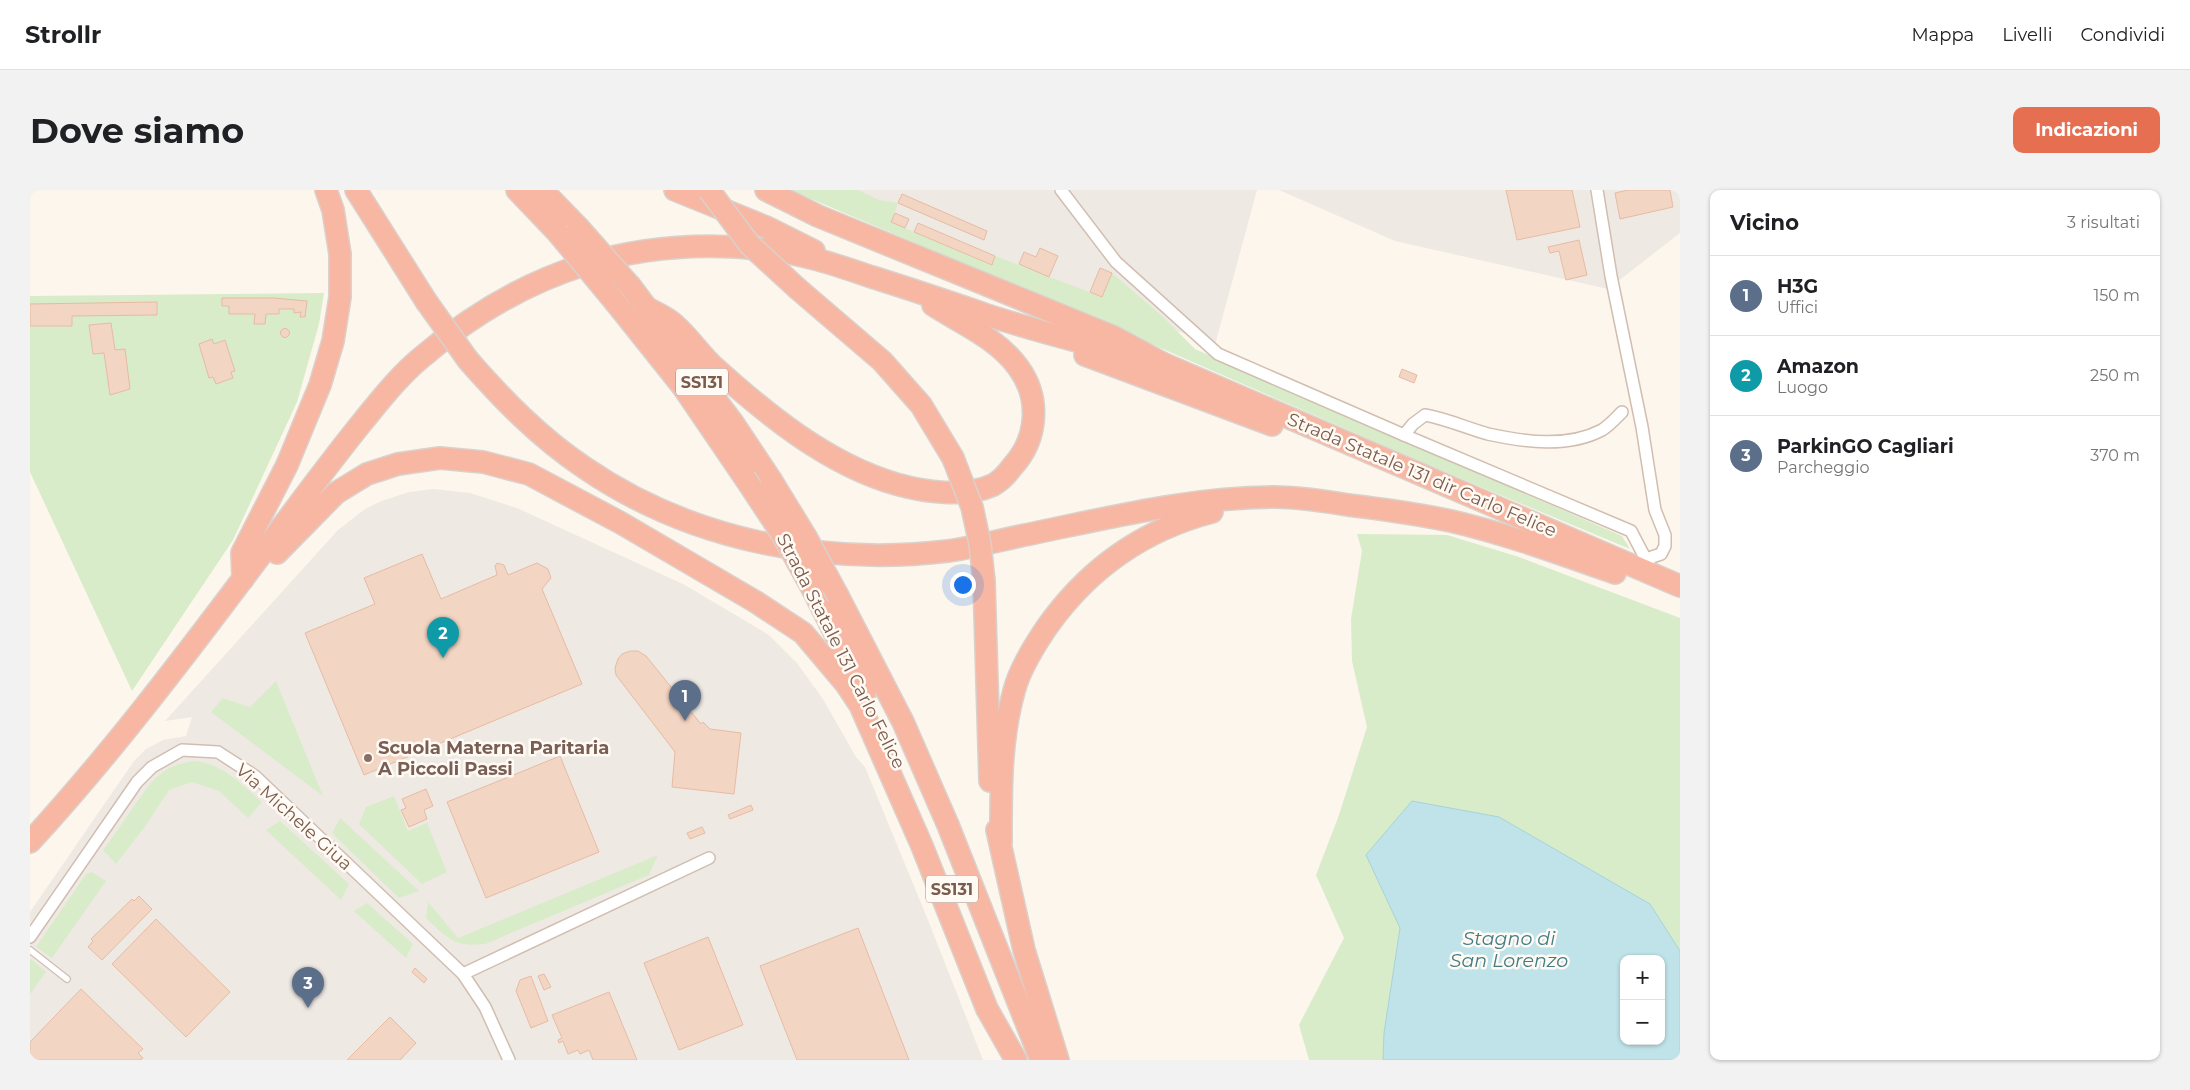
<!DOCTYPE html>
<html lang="it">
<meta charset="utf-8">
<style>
body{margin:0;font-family:Montserrat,sans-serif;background:#f2f2f2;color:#202124}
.controls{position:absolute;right:15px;bottom:15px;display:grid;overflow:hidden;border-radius:10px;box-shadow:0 1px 4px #0004}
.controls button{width:45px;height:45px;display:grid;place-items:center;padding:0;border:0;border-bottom:1px solid #e0e0e0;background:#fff;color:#202124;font:25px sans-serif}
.you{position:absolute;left:932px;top:394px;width:18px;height:18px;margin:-12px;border:4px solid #fff;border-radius:50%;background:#1a73e8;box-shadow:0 0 0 8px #1a73e833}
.badge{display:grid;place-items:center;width:32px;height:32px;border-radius:50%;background:#e76f51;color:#fff;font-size:16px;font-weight:700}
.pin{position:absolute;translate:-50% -41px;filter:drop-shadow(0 1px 2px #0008)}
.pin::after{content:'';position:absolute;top:26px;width:18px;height:15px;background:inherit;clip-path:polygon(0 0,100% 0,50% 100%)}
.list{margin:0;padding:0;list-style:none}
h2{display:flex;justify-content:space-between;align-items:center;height:65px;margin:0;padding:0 20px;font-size:21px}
h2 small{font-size:16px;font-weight:400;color:#757577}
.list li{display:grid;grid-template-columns:32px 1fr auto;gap:15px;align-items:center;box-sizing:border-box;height:80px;padding:0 20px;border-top:1px solid #e0e0e0}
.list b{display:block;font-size:19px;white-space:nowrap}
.list p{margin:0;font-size:16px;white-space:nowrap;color:#757577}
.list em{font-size:16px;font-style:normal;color:#757577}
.map{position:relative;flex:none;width:1650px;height:870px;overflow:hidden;border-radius:10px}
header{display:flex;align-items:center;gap:30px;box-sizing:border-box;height:70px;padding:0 25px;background:#fff;border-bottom:1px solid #e0e0e0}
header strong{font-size:24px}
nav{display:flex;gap:28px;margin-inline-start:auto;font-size:18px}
.intro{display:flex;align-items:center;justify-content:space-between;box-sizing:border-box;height:120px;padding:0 30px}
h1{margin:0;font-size:35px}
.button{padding:12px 22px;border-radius:10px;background:#e76f51;color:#fff;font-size:18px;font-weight:700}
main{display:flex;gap:30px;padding:0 30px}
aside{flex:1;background:#fff;border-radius:10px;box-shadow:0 1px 4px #0004}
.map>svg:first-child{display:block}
.industrial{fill:#efe9e4}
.green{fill:#d8ecc9;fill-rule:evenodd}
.water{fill:#bfe3e8;stroke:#a5d3da;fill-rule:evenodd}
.building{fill:#f3d5c3;stroke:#e6bba3}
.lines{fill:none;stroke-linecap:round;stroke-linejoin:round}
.lane-casing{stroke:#d1beb0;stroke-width:8}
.street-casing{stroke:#d1beb0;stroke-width:14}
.highway-casing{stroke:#dad1cd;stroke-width:24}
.lane{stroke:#fff;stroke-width:5.5}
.street{stroke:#fff;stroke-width:11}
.highway{stroke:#f7b7a3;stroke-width:21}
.highway-bridge-casing{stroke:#dad1cd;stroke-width:24;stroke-linecap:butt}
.highway-bridge{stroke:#f7b7a3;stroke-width:21}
.education-dot{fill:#8d6e63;stroke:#fffaf3;stroke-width:2}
.labels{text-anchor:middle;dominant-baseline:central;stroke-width:5;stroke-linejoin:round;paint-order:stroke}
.shield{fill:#fffaf3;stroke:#a28b7f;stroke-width:1}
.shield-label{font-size:16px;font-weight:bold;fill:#7a5c4d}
.street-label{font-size:18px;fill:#7a5c4d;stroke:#fffaf3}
.education-label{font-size:18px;font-weight:bold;fill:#785e54;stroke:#fffaf3;text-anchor:start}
.water-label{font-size:19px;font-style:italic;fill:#437c86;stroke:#fffaf3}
</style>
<header>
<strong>Strollr</strong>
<nav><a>Mappa</a><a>Livelli</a><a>Condividi</a></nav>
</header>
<div class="intro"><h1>Dove siamo</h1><a class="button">Indicazioni</a></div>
<main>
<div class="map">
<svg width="1650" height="870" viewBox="0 0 1650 870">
<rect width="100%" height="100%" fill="#fdf6ec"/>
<g class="industrial">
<path d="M772,0H1227L1185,155Z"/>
<path d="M1249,0H1650V43L1578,99L1365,51Z"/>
<path d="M404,299L440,303L487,318L655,395L739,445L767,473L793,509L826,567L835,577L898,730L953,870H0V722L104,571L116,559L133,550L156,546L162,527L135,531L308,340L335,319L349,312L379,302Z"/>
</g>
<g class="green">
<path d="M760,0H828L849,10L868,13L861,32L961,75L965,66L1072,107L1082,83L1132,126L1165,159L1592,346L1600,359L1396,274L1037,117Z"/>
<path d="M294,103L289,134L267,212L203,350L102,501L0,282V106Z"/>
<path d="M1327,344L1417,345L1489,367L1650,428V870H1279L1269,835L1314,748L1286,685L1309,625L1337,537L1322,471L1321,429L1332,361ZM1594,769H1631V851H1594Z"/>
<path d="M246,491L293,606L181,522L193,508L220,517Z"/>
<path d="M168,571C195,576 212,595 232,612L218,628L189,601L162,592L139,600L116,635L86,674L73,660C83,647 92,633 102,619C121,592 132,573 168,571Z"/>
<path d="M364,606L378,641L397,633L417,682L392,694L329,634L336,617Z"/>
<path d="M310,628L389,701L369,708L302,643Z"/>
<path d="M250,631L319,694L311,710L236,640Z"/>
<path d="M628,665L619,685L455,754C425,758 416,747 396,728L398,712L428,748Z"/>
<path d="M62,682L76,691L22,768L6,757L56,684Z"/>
<path d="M337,713L383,754L376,768L324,721Z"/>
<path d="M1,769L16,782L0,804V770Z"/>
</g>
<path class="water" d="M1382,611L1469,627L1620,714L1650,761V870H1353L1354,843L1370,738L1336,665ZM1594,769H1631V851H1594Z"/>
<g class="building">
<path d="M1476,0H1542L1550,37L1487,50Z"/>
<path d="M1598,0H1640L1643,17L1590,29L1585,3Z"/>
<path d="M872,4L957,41L954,50L868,13Z"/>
<path d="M865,23L879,29L875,38L861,32Z"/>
<path d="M888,33L965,66L962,75L884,42Z"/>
<path d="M1549,50L1557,85L1536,90L1529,61L1520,63L1518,57Z"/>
<path d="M1010,58L1028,66L1019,87L989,74L994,62L1006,67Z"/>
<path d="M1070,78L1082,83L1072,107L1060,102Z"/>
<path d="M192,108H244L277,111L275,127H270L271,122L264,123V119H249V124H236L235,134H224L225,124H199V116H192Z"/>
<path d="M127,112V125L42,126V136H0V114Z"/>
<path d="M81,133L85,160L95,159L100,199L80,205L74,163L63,164L59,135Z"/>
<circle cx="255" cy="143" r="4.5"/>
<path d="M182,149L184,154L195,150L205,181L201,182L203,188L186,194L183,187L179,188L169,154Z"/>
<path d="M1372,179L1387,185L1384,193L1369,187Z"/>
<path d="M392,364L411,409L467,385L465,376L467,373L474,375L478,385L507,373L518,379L521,388L512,399L552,494L334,585L275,443L345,414L334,388Z"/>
<path d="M600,461H608L616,466L671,534L673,532L680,539L711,543L704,604L642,597L645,562L586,485L585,478L588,469L592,464Z"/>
<path d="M530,566L569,662L456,708L417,612Z"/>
<path d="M396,599L403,616L394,620L397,629L379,637L371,620L376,618L372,609Z"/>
<path d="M721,615L723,620L700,629L698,625Z"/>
<path d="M672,637L675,643L660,649L657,643Z"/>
<path d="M109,706L122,719L72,770L58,757L63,751L61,749L102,709L104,711Z"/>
<path d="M126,729L200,802L156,847L82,774Z"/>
<path d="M828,738L879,870H767L730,776Z"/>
<path d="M678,747L713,835L649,860L614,773Z"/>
<path d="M385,778L397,789L394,793L382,782Z"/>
<path d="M514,784L521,797L514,800L508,786Z"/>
<path d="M501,786L518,831L501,838L486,801L490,790Z"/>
<path d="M51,799L113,859L108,863L113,868L110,870H0V852Z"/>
<path d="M579,802L607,870H563L559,860L550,864L548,860L538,864L533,851L529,853L528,850L532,848L522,825Z"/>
<path d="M360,827L386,853L370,870H317Z"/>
</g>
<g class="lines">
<defs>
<path id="lane" d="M0,760L37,789"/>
<g id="street">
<path d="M1031,0L1086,72L1188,164L1374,245L1601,341L1623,383"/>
<path d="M1567,0L1581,86L1612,237L1625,320L1635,345V356L1631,364L1616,369"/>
<path d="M1374,245L1383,234L1395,225C1417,229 1437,238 1458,244C1495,252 1538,258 1572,240C1579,236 1586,228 1592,222"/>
<path d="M0,747L107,592L122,577L152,560L188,562L225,586L433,784L455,817L479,870"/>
<path d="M433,784L679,668"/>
</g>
<g id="highway">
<path d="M326,0L396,111"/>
<path d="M487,0L528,43"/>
<path d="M512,0L548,37"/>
<path d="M645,0L736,37L784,61"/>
<path d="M736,0L788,26L1084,147L1134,174L1650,396"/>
<path d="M601,97L703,233L741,290"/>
<path d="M768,99L852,171L891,215L923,268"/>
<path d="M586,113L653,197L715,288"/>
<path d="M619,119C628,124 638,128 645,135C659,147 670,164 683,176C736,224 797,274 866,294C894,302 935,308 963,295C970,291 977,284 982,277C1008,249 1011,208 988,177C967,148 932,134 903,115"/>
<path d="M1055,165L1242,235"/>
<path d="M438,170C473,210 510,248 555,278C660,350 793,376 918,361C942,358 966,351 990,346C1074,329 1159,307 1245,307C1270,307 1293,311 1318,315C1352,319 1387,324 1421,331C1477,344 1531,364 1585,383"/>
<path d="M247,363L306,303L337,284L368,274L410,268L453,272L499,284L591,333L726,412L773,443L816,494L830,515L892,656L957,819L986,870"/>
<path d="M213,389L212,363L257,275L290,195L303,151L310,107V64L303,20L296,0"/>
<path d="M954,391L960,591"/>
<path d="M783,400L835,504"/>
<path d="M808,406L873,532L918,635L1011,870"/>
<path d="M967,640L994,760L1028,870"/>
<path d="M0,652C78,567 149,474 218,382C257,331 294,279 334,230C352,208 370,185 392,167C494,80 606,44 740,60C775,64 809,76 842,87C880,99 919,112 957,125C1015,144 1075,158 1134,174"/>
<path d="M971,652C971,601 970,551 984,501C990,478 1004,456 1017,437C1058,379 1113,340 1182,322"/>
</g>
</defs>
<use href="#lane" class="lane-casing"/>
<use href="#street" class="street-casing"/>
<use href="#highway" class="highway-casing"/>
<use href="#lane" class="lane"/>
<use href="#street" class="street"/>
<use href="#highway" class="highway"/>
<defs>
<g id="highway-bridge">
<path d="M679,0L720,55L768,99"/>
<path d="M548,37L601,97"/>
<path d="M528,43L586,113"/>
<path d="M396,111L438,170"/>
<path d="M923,268L942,317L950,354L954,391"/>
<path d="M715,288L752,344L783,400"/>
<path d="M741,290L776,347L808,406"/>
</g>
</defs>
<use href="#highway-bridge" class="highway-bridge-casing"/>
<use href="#highway-bridge" class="highway-bridge"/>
</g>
<circle class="education-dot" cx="338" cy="568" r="5"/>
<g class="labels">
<g class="shield">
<rect x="646" y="178.5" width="52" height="27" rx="4"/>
<rect x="896" y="685.5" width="52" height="27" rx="4"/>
</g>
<g class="shield-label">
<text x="672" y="192">SS131</text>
<text x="922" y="699">SS131</text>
</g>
<g class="street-label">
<text transform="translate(1392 285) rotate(23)">Strada Statale 131 dir Carlo Felice</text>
<text transform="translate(811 461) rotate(63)">Strada Statale 131 Carlo Felice</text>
<text transform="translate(264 627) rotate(42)">Via Michele Giua</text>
</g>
<g class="education-label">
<text x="348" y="558">Scuola Materna Paritaria<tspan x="348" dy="21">A Piccoli Passi</tspan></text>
</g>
<g class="water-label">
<text x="1479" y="748">Stagno di<tspan x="1479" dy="22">San Lorenzo</tspan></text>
</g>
</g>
</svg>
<div class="controls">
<button>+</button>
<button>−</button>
</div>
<div class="you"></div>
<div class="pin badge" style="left:655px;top:531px;background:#5c6f8a">1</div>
<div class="pin badge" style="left:413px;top:468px;background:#0f9aa8">2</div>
<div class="pin badge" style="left:278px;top:818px;background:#5c6f8a">3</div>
</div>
<aside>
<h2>Vicino<small>3 risultati</small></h2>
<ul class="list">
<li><span class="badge" style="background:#5c6f8a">1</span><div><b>H3G</b><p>Uffici</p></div><em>150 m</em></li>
<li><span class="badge" style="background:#0f9aa8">2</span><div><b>Amazon</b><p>Luogo</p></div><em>250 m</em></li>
<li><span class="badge" style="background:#5c6f8a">3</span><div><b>ParkinGO Cagliari</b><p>Parcheggio</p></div><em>370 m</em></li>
</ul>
</aside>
</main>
